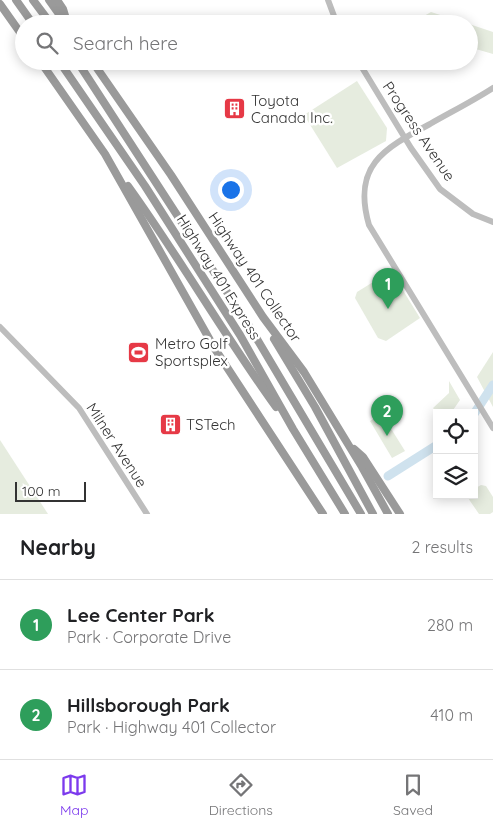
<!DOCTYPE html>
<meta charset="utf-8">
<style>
body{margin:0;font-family:Quicksand,sans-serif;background:#f2f2f2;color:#202124}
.controls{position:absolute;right:15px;bottom:15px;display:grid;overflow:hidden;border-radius:0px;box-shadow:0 2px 12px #0003}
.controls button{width:45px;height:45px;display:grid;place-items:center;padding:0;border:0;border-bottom:1px solid #e0e0e0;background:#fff;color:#202124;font:25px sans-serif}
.scale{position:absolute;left:15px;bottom:12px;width:71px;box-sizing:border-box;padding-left:5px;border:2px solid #333;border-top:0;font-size:14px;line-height:18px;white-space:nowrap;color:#333;-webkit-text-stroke:4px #fff;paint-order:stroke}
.you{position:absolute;left:230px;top:189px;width:18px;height:18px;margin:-12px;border:4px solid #fff;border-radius:50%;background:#1a73e8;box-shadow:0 0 0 8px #1a73e833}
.badge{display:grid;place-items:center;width:32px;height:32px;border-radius:50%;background:#7c3aed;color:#fff;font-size:16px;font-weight:700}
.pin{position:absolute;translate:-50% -41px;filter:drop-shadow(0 1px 2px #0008)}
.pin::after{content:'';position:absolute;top:26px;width:18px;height:15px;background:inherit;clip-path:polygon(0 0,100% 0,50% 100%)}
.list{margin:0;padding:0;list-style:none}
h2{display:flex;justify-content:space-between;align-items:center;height:65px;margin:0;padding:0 20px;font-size:21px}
h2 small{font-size:16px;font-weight:400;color:#757577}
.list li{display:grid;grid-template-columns:32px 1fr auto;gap:15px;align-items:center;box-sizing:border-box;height:90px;padding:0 20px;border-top:1px solid #e0e0e0}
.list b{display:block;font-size:19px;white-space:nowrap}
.list p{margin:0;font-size:16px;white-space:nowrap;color:#757577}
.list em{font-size:16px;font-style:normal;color:#757577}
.icon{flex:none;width:28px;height:28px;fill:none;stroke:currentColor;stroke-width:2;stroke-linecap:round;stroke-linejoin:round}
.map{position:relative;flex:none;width:493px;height:514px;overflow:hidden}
.search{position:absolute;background:#fff;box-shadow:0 2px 12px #0003;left:15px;right:15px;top:15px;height:55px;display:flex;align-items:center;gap:12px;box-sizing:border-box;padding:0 18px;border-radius:28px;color:#757577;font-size:19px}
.sheet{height:245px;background:#fff}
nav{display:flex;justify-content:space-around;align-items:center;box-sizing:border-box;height:70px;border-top:1px solid #e0e0e0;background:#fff;font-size:14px;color:#757577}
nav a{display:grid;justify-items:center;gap:2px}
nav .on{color:#7c3aed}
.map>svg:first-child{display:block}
.green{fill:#e6ecdf}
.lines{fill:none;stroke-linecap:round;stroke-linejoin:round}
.river{stroke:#cfe2ee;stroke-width:9}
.secondary{stroke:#bdbdbd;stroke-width:6}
.highway{stroke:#9a9a9a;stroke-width:8}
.labels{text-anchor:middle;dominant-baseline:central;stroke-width:5;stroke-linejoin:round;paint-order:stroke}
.poi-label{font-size:15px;fill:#333;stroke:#fff;text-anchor:start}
.street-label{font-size:15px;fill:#333;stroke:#fff}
</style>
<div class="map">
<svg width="493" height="514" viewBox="0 0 493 514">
<rect width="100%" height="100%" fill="#fff"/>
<g class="green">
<path d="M431,12L468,24H410Z"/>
<path d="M469,24L493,32V54L469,47Z"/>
<path d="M357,81L387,128L386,141L337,168L304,115Z"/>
<path d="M391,271L420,318L386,341L378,338L355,298L357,292Z"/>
<path d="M493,352V407L477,377Z"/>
<path d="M449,381L460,400L451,413H437L433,408L449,393Z"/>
<path d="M387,410L389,416L385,419L405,451L392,458L370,421Z"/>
<path d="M0,440L48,514H0Z"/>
<path d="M481,485L486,486L493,497V512L490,514H479L468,498V495H474V489Z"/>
</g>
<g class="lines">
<g class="river">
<path d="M474,414L493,385"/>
<path d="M388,476L437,445"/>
</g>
<g class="secondary">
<path d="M328,0L337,24"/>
<path d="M358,61L411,148L440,189L473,214L493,222"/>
<path d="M493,88C473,101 451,112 430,124C383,149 352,166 369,225L493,428"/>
<path d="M0,327L79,408L147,514"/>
</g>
<g class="highway">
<path d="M16,0L33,24"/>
<path d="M33,0L51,24"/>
<path d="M49,0L66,24"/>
<path d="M57,0L63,9L66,19"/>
<path d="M0,4L24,38"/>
<path d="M40,61L105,154L215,349L323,514"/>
<path d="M59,61L145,186L240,335L293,429L345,514"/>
<path d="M77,61L251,329L361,514"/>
<path d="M92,61L171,175L263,317L304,372L362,467L388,514"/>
<path d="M128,186C180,258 224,335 276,407"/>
<path d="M274,339L315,407L373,514"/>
<path d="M354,449L363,457L400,514"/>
</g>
</g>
<defs>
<symbol id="building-square" viewBox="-11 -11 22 22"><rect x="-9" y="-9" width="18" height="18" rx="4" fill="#e63946" stroke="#fff"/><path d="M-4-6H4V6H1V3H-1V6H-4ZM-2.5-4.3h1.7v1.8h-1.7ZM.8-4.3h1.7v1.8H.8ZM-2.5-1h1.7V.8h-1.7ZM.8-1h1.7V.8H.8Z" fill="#fff"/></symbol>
<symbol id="stadium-square" viewBox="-11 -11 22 22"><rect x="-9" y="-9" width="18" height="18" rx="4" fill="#e63946" stroke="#fff"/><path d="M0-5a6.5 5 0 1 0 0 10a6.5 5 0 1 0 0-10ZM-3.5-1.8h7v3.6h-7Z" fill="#fff"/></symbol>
</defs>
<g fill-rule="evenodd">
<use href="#building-square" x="222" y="96" width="25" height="25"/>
<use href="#stadium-square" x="126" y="340" width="25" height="25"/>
<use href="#building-square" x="158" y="412" width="25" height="25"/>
</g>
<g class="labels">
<g class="poi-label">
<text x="251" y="100">Toyota<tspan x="251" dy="17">Canada Inc.</tspan></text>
<text x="155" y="343">Metro Golf<tspan x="155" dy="17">Sportsplex</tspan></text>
<text x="186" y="424">TSTech</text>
</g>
<g class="street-label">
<text transform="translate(419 131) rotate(56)">Progress Avenue</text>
<text transform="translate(219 277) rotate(58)">Highway 401 Express</text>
<text transform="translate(255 277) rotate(56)">Highway 401 Collector</text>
<text transform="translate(117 445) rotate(57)">Milner Avenue</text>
</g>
</g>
</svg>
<div class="controls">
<button><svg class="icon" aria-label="locate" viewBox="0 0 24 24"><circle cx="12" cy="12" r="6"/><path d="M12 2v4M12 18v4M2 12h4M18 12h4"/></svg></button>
<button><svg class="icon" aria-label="layers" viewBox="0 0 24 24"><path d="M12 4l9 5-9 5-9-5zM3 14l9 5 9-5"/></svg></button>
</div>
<div class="scale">100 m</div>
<div class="you"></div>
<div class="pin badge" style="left:388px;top:309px;background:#2e9e5b">1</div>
<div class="pin badge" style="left:387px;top:436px;background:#2e9e5b">2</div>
<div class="search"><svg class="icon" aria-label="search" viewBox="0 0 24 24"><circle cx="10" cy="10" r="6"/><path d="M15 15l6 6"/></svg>Search here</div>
</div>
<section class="sheet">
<h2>Nearby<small>2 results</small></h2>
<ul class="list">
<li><span class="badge" style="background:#2e9e5b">1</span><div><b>Lee Center Park</b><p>Park · Corporate Drive</p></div><em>280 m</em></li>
<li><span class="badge" style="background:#2e9e5b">2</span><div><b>Hillsborough Park</b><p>Park · Highway 401 Collector</p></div><em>410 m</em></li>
</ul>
</section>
<nav>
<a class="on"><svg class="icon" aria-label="map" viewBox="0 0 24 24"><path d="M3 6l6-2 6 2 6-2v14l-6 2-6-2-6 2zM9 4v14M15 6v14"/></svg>Map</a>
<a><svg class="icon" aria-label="directions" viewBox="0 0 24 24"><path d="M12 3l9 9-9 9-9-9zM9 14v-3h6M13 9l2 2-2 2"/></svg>Directions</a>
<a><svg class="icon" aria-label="saved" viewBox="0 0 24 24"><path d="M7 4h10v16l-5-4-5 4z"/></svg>Saved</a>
</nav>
